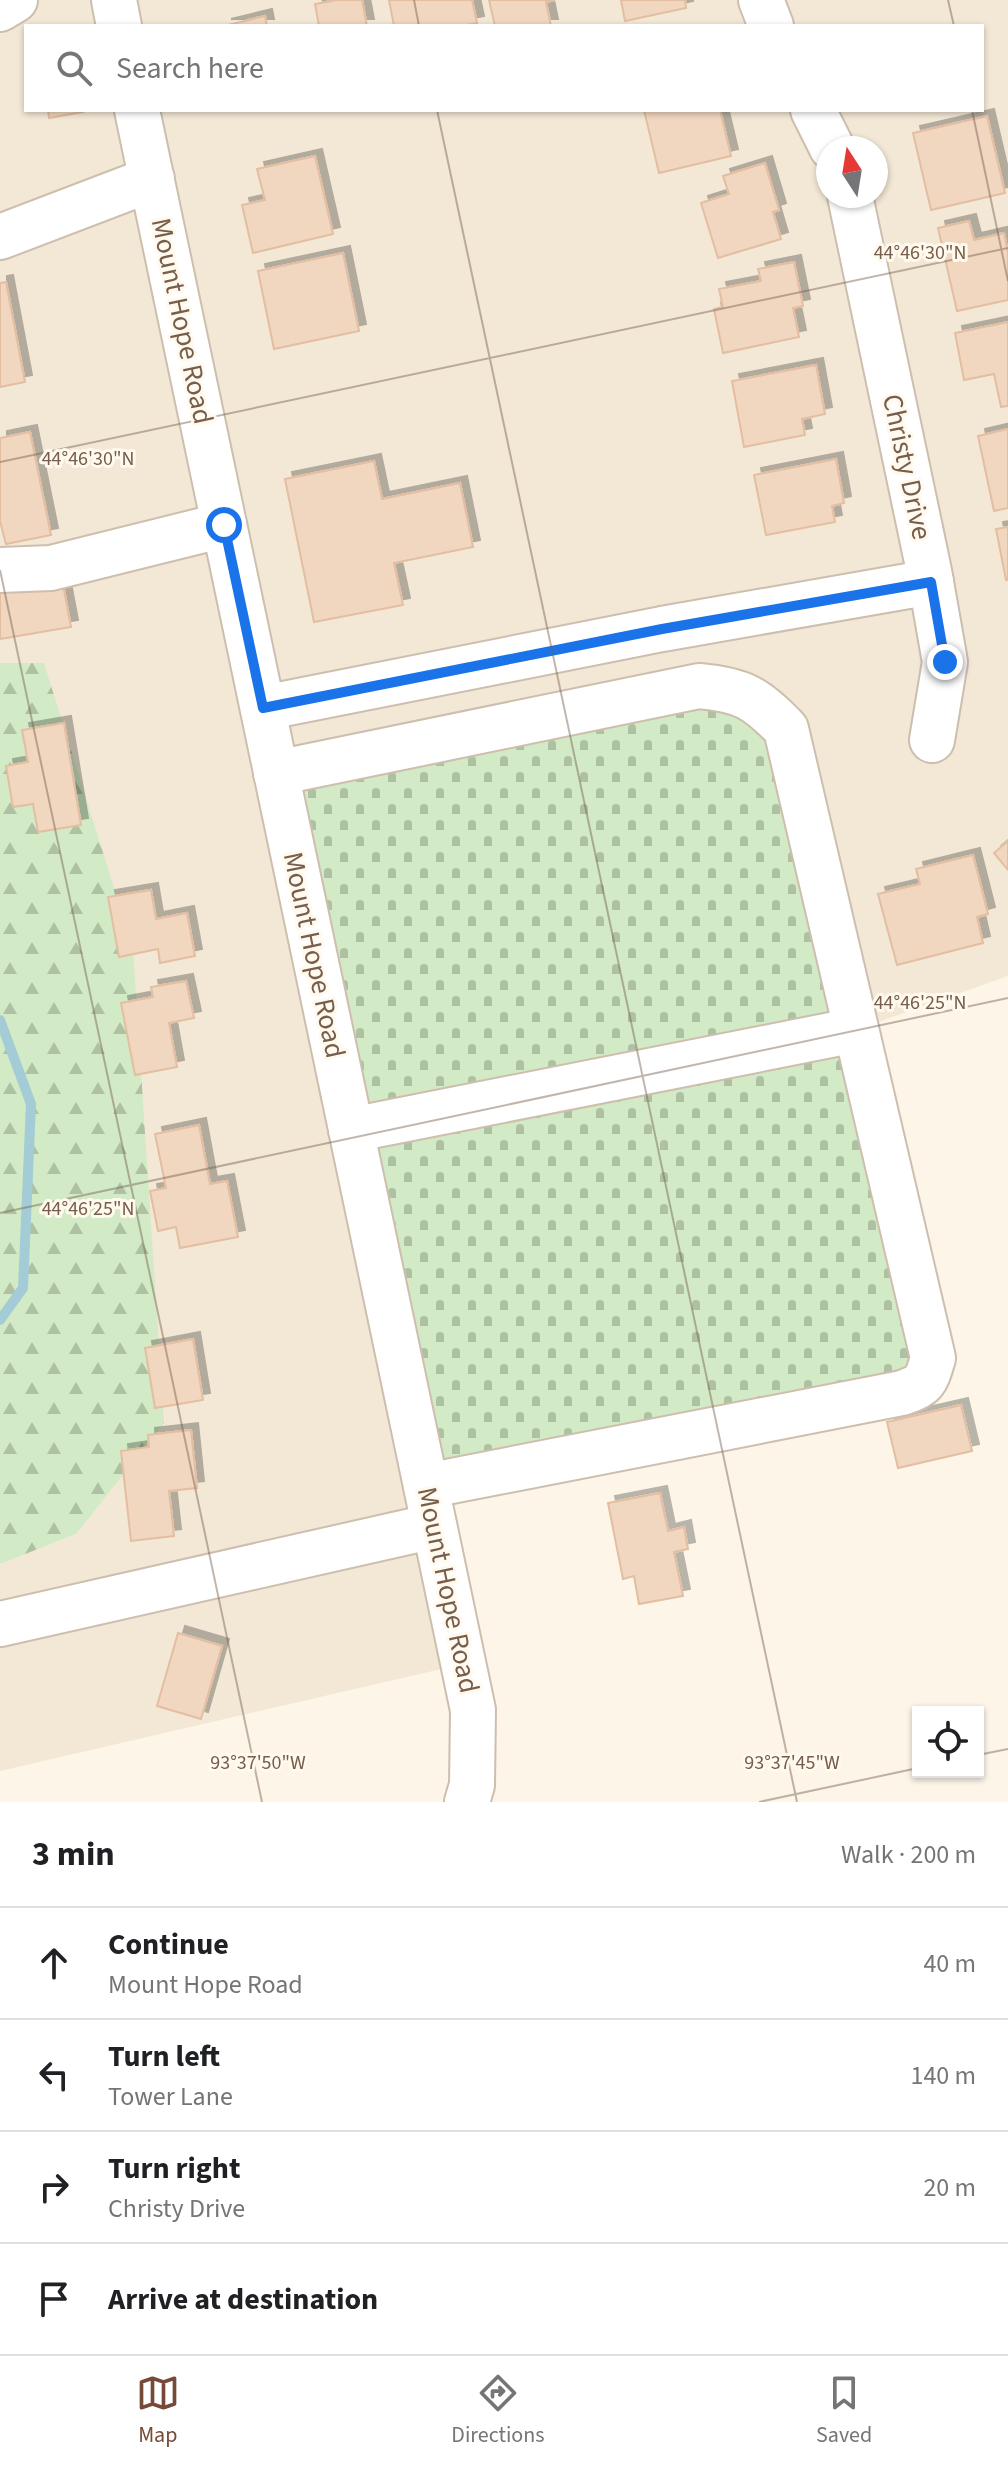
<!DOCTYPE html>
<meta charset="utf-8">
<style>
body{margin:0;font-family:"Source Sans 3",sans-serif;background:#f2f2f2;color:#202124}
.controls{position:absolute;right:24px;bottom:24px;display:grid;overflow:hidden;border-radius:0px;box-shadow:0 2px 6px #0004}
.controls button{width:72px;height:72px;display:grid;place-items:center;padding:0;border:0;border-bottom:2px solid #e0e0e0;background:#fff;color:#202124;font:40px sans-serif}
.compass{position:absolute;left:816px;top:136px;width:72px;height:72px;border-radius:50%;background:#fff;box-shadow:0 2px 6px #0004;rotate:348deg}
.stop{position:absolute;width:24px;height:24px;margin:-18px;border:6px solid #1a73e8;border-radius:50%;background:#fff}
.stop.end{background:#1a73e8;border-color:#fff;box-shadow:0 2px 8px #0008}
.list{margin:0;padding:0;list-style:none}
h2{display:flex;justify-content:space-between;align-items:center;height:104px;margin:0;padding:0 32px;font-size:34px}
h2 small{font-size:26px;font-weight:400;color:#757577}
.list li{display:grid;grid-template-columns:52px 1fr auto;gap:24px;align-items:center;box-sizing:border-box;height:112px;padding:0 32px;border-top:2px solid #e0e0e0}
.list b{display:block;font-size:30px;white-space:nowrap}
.list p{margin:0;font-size:26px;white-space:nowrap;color:#757577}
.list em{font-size:26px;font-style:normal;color:#757577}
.icon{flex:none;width:44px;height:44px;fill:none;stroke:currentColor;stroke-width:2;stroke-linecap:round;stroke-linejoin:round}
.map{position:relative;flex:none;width:1008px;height:1802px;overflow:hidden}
.search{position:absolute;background:#fff;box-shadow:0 2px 6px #0004;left:24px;right:24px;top:24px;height:88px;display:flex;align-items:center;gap:20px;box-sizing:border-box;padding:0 28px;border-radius:0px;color:#757577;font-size:30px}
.sheet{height:552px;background:#fff}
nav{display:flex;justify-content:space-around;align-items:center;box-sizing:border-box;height:112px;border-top:2px solid #e0e0e0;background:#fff;font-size:22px;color:#757577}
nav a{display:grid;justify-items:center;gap:4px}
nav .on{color:#774938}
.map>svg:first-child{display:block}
.residential{fill:#f3e8d6;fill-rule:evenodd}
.forest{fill:url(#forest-firs)}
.cemetery{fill:url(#cemetery-stones)}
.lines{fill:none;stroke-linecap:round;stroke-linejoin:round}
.stream{stroke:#a3ccd7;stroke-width:10}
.building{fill:#f1d6c0;stroke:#e3bea1;stroke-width:2;filter:url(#shadow)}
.minor-casing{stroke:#cebeae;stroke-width:48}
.minor{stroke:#fff;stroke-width:44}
.route{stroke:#1a73e8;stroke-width:10}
.ticks{fill:none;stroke:#765d4c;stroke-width:2;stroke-opacity:0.45}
.labels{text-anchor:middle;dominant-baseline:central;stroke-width:6;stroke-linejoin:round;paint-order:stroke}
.street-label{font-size:28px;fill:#765d4c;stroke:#fff9ee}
.ticks-label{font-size:20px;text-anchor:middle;fill:#765d4c;stroke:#fff9ee;stroke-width:6;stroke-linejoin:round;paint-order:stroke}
</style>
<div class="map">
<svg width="1008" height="1802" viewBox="0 0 1008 1802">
<defs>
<pattern id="forest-firs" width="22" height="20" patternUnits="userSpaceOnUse" patternTransform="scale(2)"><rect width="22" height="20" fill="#d2eac6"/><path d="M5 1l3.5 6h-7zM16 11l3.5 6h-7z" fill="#afc1a3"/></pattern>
<pattern id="cemetery-stones" width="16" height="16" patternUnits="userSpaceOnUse" patternTransform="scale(2)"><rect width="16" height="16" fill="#d2eac6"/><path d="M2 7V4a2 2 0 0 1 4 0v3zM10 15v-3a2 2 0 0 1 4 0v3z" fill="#afc1a3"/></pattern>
<filter id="shadow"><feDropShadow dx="7" dy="-7" stdDeviation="0" flood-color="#0004"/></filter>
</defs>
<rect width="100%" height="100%" fill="#fcf5e8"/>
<path class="residential" d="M0,0H1008V976L856,1030L277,773L463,1664L0,1771V1564L76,1534L44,664L0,663ZM26,26H982V110H26ZM828,148H876V196H828Z"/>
<path class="forest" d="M0,663H44L133,949L164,1423L76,1534L0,1564Z"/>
<path class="cemetery" d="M699,686L760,702L856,1030L944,1393L443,1502L295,769Z"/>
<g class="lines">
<path class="stream" d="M0,1020L31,1104L23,1288L0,1320"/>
</g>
<g class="building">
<path d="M337,0H362L367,26H319L315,4Z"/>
<path d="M389,0H472L477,23L462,26H394Z"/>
<path d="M489,0H555L546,2L551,26H495Z"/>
<path d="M621,0H685L686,8L625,21Z"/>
<path d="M265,16L267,26H224Z"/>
<path d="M48,110H82L83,112L49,118Z"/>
<path d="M644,110H720L731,156L659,173Z"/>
<path d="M987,116L1005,193L931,210L913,133Z"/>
<path d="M315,156L333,234L253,253L242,205L265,200L257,169Z"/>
<path d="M765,163L779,210L773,212L781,239L718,258L701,203L729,194L723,176Z"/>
<path d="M969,221L974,240L1004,233L1008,253V300L957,311L938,228Z"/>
<path d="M343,253L359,331L274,349L258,271Z"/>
<path d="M794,262L803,306L793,308L799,337L723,353L714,309L723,307L719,289L761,281L758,269Z"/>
<path d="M6,282L25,382L0,387V283Z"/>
<path d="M1008,322V406L1001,407L994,374L964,380L955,333Z"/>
<path d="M816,365L825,414L802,419L805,435L744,447L732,381Z"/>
<path d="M1008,429V508L994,511L978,436Z"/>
<path d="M30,432L51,535L6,544L0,521V438Z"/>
<path d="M836,459L844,503L832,506L835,522L766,535L754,475Z"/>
<path d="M374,461L382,499L460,483L473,547L394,563L403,605L314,622L285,479Z"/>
<path d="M1008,527V580H1006L996,529Z"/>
<path d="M61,574L71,627L0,639V585Z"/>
<path d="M64,723L81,825L38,832L33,804L13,807L6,766L28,762L22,730Z"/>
<path d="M1008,841V870L994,853Z"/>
<path d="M973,855L988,914L977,917L983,943L897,965L878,894L920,884L916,869Z"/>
<path d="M151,890L156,919L187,913L195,956L160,963L158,949L119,957L108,897Z"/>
<path d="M186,981L194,1018L169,1023L177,1067L135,1075L121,1003L153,997L151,987Z"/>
<path d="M199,1125L210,1184L227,1181L238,1237L180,1248L176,1227L158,1231L150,1191L166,1188L155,1134Z"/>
<path d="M193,1339L203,1400L155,1408L145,1348Z"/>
<path d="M961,1405L972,1451L898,1468L887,1422Z"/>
<path d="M191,1430L197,1488L169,1491L174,1536L131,1541L121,1451L149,1447L148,1435Z"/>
<path d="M660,1493L668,1531L684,1527L688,1549L674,1552L683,1596L639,1604L634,1576L623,1579L608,1503Z"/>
<path d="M178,1633L222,1646L201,1719L157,1706Z"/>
</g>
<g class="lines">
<defs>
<g id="minor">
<path d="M114,0L119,26"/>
<path d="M761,0L771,26"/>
<path d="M0,9L15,0"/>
<path d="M137,110L473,1710L472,1785L467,1802"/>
<path d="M813,110L832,148"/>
<path d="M850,196L929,571L945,662L932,740"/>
<path d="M0,237L152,179"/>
<path d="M0,570L51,568L224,525"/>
<path d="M263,708L662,629L931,582"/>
<path d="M276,773L699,686C743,690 756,698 786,729L933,1358C926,1381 926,1385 902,1393L426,1486"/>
<path d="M351,1130L856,1030"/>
<path d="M0,1624L434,1526"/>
</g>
</defs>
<use href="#minor" class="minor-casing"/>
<use href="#minor" class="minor"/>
</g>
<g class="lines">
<path class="route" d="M224,525L263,708L662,629L931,582L945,662"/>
</g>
<path class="ticks" d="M414,0L419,26M948,0L954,26M437,110L797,1802M972,110L1008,281M0,462L1008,248M0,570L262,1802M0,1213L1008,998M978,1755L1008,1749M759,1802L918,1768"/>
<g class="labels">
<g class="street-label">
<text transform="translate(182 321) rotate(78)">Mount Hope Road</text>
<text transform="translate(907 467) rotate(78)">Christy Drive</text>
<text transform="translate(314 955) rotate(78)">Mount Hope Road</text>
<text transform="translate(448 1590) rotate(78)">Mount Hope Road</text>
</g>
</g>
<g class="ticks-label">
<text x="920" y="259">44°46'30"N</text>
<text x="88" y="465">44°46'30"N</text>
<text x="920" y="1009">44°46'25"N</text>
<text x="88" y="1215">44°46'25"N</text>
<text x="258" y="1769">93°37'50"W</text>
<text x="792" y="1769">93°37'45"W</text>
</g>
</svg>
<div class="controls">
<button><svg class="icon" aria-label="locate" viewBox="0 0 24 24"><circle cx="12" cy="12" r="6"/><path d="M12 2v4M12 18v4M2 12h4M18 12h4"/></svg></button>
</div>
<svg class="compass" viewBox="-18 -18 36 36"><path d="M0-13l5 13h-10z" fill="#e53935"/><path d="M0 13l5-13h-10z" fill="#757577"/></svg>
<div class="stop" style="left:224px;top:525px"></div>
<div class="stop end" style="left:945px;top:662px"></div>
<div class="search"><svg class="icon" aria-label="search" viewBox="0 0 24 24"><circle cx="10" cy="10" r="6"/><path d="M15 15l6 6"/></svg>Search here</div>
</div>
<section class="sheet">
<h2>3 min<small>Walk · 200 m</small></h2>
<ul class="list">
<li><svg class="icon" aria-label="ahead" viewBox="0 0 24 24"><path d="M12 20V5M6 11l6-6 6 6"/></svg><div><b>Continue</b><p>Mount Hope Road</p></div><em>40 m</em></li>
<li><svg class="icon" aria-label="left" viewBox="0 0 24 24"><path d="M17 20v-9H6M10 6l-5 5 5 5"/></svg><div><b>Turn left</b><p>Tower Lane</p></div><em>140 m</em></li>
<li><svg class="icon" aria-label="right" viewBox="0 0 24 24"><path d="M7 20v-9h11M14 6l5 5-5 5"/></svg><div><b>Turn right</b><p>Christy Drive</p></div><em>20 m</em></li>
<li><svg class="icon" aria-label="arrive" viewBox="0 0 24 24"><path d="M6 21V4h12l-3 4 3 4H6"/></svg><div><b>Arrive at destination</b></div></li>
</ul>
</section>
<nav>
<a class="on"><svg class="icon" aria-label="map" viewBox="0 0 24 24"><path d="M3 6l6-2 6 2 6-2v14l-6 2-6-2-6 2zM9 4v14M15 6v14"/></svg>Map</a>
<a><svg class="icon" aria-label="directions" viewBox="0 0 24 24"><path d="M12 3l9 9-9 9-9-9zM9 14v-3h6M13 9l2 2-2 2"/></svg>Directions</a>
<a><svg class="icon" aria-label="saved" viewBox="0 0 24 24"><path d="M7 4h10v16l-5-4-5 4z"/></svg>Saved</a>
</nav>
